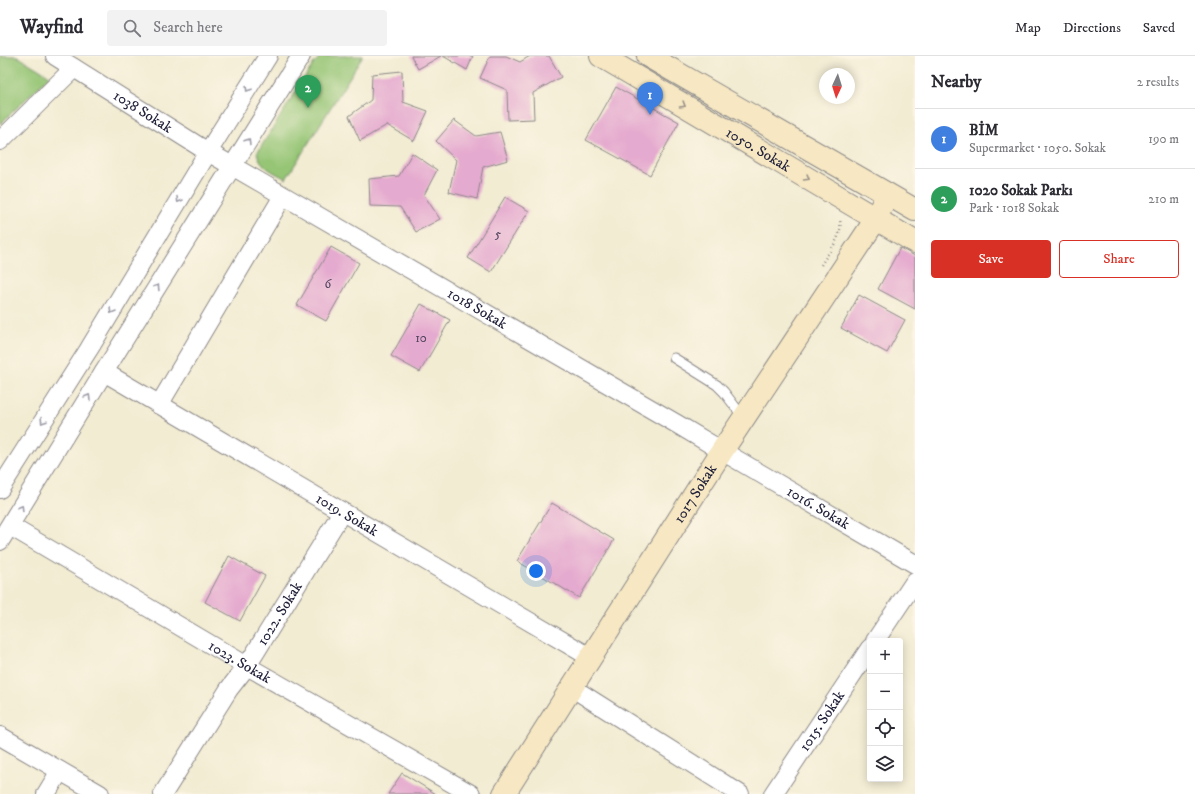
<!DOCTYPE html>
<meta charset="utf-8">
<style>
body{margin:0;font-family:"IM FELL DW Pica",serif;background:#f2f2f3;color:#2b2b33}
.controls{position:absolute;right:12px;bottom:12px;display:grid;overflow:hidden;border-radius:4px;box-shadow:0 2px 10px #0003}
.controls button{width:36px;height:36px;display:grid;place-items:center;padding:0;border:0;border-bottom:1px solid #e1e1e2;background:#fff;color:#2b2b33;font:20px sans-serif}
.compass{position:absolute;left:819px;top:12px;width:36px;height:36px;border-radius:50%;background:#fff;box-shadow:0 2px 10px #0003;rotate:184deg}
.you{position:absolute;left:536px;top:515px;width:14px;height:14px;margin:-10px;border:3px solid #fff;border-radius:50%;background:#1a73e8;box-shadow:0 0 0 6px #1a73e833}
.badge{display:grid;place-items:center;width:26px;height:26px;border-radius:50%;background:#d93025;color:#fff;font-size:13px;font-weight:700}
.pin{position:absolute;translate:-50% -33px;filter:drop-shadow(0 1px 2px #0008)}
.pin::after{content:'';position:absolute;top:21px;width:14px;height:12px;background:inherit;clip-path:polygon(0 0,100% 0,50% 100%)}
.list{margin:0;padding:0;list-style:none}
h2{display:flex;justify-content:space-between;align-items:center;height:52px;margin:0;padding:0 16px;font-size:17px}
h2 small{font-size:13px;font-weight:400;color:#7c7c81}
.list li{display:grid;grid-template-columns:26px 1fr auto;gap:12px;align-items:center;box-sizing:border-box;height:60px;padding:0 16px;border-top:1px solid #e1e1e2}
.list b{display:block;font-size:15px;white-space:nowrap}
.list p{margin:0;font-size:13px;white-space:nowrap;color:#7c7c81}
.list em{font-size:13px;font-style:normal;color:#7c7c81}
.actions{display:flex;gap:8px;padding:12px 16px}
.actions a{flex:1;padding:9px 0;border:1px solid #d93025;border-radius:4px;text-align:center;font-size:14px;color:#d93025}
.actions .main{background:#d93025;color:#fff}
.icon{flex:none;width:22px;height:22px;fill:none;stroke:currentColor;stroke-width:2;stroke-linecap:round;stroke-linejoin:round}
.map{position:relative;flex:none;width:915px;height:738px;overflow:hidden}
header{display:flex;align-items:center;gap:24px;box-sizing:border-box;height:56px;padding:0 20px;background:#fff;border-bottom:1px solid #e1e1e2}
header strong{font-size:19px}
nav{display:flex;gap:22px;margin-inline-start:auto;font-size:14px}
.search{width:280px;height:36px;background:#f2f2f3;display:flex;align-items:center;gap:10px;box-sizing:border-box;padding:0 14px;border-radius:4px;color:#7c7c81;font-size:15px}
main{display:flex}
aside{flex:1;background:#fff}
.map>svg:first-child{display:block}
.green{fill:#95c574;stroke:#5c7458}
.building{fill:#e5aacf}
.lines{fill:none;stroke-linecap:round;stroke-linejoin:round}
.lane-casing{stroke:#8a8787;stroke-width:11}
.street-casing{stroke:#8a8787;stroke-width:20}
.secondary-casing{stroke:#8a8787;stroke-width:24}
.path{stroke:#8a8787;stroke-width:2.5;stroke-dasharray:1 3;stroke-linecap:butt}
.lane{stroke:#fff;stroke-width:9}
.street{stroke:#fff;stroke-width:18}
.secondary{stroke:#f7e8c3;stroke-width:22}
.oneway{stroke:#9c9ca7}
.oneway2{stroke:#978f86}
.labels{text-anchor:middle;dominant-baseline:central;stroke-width:3.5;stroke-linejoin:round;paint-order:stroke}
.number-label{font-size:13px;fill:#534460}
.street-label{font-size:15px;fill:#22223b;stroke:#fcf5e5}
</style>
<header>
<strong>Wayfind</strong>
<div class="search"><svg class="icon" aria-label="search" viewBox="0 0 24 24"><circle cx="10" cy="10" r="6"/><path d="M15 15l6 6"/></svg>Search here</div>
<nav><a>Map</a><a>Directions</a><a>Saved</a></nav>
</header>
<main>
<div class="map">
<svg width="915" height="738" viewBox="0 0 915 738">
<rect width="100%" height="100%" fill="#fcf5e5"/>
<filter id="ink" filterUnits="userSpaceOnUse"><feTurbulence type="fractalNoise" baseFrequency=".025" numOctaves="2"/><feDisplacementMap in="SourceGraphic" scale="8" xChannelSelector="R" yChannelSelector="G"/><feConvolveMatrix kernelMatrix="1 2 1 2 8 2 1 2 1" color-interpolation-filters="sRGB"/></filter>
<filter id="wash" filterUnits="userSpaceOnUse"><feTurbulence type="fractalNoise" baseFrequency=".012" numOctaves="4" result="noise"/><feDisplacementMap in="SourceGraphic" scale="16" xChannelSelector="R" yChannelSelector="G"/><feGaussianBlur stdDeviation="0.9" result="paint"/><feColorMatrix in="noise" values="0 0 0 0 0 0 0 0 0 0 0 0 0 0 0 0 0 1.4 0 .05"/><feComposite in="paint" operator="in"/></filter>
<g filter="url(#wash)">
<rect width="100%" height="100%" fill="#f2ecd3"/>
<g class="green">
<path d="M0,0H17L50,20L0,68Z"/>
<path d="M321,0H363L286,123C274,116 261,112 257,97L314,7Z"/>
</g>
<g id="blocks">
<g class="building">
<path d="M411,0H441L418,13Z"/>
<path d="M443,0H473L467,14Z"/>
<path d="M490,0H506L520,6L530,0H549L561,21L533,37L534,63L508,64L507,34L480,22Z"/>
<path d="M402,15L403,46L428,55L414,85L387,69L360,85L349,60L371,44L372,18Z"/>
<path d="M616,31L679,66L650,119L586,84Z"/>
<path d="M454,64L476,80L500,76L508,104L483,111L477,143L449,136L456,104L436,85Z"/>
<path d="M412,97L437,114L424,139L440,163L416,176L400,151L370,150L369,123L399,120Z"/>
<path d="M505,141L529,155L491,216L468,202Z"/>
<path d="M331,191L359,207L326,265L297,249Z"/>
<path d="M900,192L915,200V253L878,233Z"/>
<path d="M859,239L905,264L887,297L841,272Z"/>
<path d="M421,248L450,264L420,316L391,300Z"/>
<path d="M552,447L614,484L579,542L517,505Z"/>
<path d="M229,500L265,520L240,565L205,546Z"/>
<path d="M402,717L436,738H388Z"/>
</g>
</g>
</g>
<g filter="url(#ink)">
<use href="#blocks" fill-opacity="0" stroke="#8a8787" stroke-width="1"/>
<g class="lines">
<defs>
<path id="lane" d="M674,302L717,329L724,336L743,361"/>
<g id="street">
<path id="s1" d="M55,0L208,96L677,368L722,395L915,508"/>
<path d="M0,85L74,12"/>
<path id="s2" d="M104,316L590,601"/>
<path d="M159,349L283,140"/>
<path d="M0,433L89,293L208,96L268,0"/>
<path id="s3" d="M10,470L247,610L471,738"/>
<path d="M0,485L104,316L301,0"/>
<path d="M875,585L915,525"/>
<path d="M571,631L740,738"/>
<path d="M0,680L100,738"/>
<path d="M46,738L60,715"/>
<path id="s4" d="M163,738L229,633L247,610L342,456"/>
<path id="s5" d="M773,738L870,592"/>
</g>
<g id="secondary">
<path id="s6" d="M601,0L915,186"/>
<path d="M648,0L915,154"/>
<path id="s7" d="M504,738L722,395L876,163L887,138"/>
</g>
</defs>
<use href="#lane" class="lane-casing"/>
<use href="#street" class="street-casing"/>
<use href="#secondary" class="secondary-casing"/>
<path class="path" d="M821,209C829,195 843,181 840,164"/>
<use href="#lane" class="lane"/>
<use href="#street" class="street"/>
<use href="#secondary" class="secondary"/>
</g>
<defs><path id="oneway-chevron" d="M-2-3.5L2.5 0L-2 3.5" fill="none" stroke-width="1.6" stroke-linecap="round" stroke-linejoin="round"/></defs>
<g class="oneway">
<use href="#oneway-chevron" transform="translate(248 33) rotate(122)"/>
<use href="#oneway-chevron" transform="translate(248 85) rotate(-58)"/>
<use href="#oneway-chevron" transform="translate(179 144) rotate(121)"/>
<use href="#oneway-chevron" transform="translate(157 231) rotate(-58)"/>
<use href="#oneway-chevron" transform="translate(112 255) rotate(121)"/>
<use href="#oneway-chevron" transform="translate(88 341) rotate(-59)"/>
<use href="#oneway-chevron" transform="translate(43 365) rotate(122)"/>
<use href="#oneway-chevron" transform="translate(21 452) rotate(-59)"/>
</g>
<g class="oneway2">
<use href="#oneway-chevron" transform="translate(683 49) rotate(31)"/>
<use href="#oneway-chevron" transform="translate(807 122) rotate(31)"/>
</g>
</g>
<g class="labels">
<g class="number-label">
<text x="498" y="178">5</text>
<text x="328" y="228">6</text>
<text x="421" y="282">10</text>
</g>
<g class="street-label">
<text stroke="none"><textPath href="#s1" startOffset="104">1038 Sokak</textPath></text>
<text stroke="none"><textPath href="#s6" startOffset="183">1050. Sokak</textPath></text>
<text stroke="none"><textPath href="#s1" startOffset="492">1018 Sokak</textPath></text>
<text stroke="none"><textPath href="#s7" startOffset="356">1017 Sokak</textPath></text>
<text stroke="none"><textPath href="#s1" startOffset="887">1016. Sokak</textPath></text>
<text stroke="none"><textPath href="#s2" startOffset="282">1019. Sokak</textPath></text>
<text stroke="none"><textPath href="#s4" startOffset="215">1022. Sokak</textPath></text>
<text stroke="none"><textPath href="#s3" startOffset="267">1023. Sokak</textPath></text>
<text stroke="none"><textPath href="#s5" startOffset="88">1015. Sokak</textPath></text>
</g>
</g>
</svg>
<div class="controls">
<button>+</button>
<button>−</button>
<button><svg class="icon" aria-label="locate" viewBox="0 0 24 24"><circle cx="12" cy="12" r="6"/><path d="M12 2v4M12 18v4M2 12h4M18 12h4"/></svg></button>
<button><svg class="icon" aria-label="layers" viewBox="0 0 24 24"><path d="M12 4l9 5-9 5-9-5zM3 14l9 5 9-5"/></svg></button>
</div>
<svg class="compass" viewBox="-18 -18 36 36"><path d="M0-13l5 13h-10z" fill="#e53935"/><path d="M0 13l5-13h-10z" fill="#7c7c81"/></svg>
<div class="you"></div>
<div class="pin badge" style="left:650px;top:59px;background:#3f7fe0">1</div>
<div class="pin badge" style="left:308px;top:52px;background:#2e9e5b">2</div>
</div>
<aside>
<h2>Nearby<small>2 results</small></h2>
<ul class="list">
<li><span class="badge" style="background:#3f7fe0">1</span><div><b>BİM</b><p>Supermarket · 1050. Sokak</p></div><em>190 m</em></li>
<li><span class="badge" style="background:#2e9e5b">2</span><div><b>1020 Sokak Parkı</b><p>Park · 1018 Sokak</p></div><em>210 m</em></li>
</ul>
<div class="actions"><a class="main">Save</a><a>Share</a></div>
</aside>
</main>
